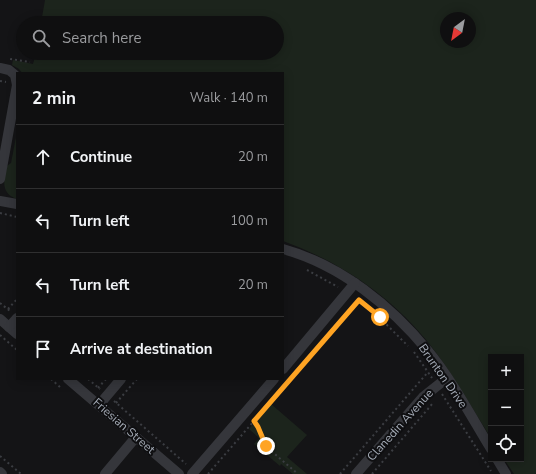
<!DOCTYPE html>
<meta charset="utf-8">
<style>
body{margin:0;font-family:"Nunito Sans",sans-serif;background:#1d1d1e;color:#f1f3f6}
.controls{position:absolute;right:12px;bottom:12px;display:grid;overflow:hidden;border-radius:0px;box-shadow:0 2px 10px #0003}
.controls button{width:36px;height:36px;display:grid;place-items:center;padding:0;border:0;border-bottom:1px solid #2f2f30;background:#0f0f10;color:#f1f3f6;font:20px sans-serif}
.compass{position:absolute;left:440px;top:12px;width:36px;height:36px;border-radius:50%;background:#0f0f10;box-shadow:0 2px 10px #0003;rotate:212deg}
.stop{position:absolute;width:12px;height:12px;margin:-9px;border:3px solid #ffa423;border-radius:50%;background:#fff}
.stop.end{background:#ffa423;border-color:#fff;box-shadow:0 1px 4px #0008}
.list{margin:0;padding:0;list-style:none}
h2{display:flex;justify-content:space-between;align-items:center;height:52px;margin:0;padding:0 16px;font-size:17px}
h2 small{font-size:13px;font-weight:400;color:#9b9c9f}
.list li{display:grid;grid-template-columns:26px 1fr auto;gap:12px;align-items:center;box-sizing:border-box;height:64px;padding:0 16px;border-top:1px solid #2f2f30}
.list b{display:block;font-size:15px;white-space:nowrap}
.list em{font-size:13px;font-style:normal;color:#9b9c9f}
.icon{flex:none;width:22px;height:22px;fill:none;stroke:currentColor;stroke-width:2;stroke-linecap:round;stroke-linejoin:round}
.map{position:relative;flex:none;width:536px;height:474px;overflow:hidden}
.search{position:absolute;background:#0f0f10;box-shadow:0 2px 10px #0003;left:16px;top:16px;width:268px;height:44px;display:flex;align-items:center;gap:10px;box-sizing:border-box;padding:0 14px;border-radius:22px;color:#9b9c9f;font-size:15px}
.panel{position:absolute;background:#0f0f10;box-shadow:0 2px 10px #0003;left:16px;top:72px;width:268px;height:308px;border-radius:0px}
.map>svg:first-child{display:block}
.park{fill:#1c241c;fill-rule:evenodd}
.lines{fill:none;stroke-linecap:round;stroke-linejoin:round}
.path{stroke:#3b3d42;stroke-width:2;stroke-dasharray:2 3;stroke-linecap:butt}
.street{stroke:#35363b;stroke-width:10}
.route{stroke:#ffa423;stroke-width:5}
.labels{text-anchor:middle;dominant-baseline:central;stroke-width:4;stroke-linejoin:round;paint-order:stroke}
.street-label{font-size:12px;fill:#a5acb7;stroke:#0f0f11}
</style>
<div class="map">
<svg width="536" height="474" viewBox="0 0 536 474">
<rect width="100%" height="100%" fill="#141416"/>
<g class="park">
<path d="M45,0H536V474H514L504,459H521V357H491V438C474,411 458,383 440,358C401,303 346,264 283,241V73H22L19,69L12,65L13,60L33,64L36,53H277V23H41ZM446,18H470V42H446Z"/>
<path d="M17,132V199C0,193 4,180 7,166L11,163Z"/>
<path d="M271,404L307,435L287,457L307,474H293L281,464L280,466L254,444L259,438L249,429Z"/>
</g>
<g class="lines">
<g class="path">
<path d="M11,60V59L30,62"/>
<path d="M0,81L6,82"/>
<path d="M0,213L17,217"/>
<path d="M307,270L338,287"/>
<path d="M0,303L10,311"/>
<path d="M368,308L376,314"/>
<path d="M8,309L17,299"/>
<path d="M383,321L408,346"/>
<path d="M0,335L17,350"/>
<path d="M414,352L432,378"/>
<path d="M51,379L60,387"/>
<path d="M88,379L100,389"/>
<path d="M98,388L106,379"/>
<path d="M442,394L491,471"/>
<path d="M114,401L186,464"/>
<path d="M116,403L137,379"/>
<path d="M254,421L269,449L298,474"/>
<path d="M0,456L21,474"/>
<path d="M208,474L359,300"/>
<path d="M340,474L428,372"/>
<path d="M372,474L433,403"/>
</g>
<g class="street">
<path d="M0,68L9,70L15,75L17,85L0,179"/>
<path d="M0,201L17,204"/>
<path d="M283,249C341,265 391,306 428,351C452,380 472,418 491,449"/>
<path d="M0,319L17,334"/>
<path d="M9,327L17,318"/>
<path d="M283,369L355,283"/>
<path d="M68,379L179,474"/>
<path d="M99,405L121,379"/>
<path d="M497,459L506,474"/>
<path d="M0,472L2,474"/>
<path d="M105,474L136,437"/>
<path d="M192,474L274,379"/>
<path d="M356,474L423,397L447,378"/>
</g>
</g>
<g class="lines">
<path class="route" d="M266,446L258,427L254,421L359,300L380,317"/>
</g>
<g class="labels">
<g class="street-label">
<text transform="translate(443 376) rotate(55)">Brunton Drive</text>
<text transform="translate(400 425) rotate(-48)">Clanedin Avenue</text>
<text transform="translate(124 426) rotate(41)">Friesian Street</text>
</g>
</g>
</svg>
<div class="controls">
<button>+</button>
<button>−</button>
<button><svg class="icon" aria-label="locate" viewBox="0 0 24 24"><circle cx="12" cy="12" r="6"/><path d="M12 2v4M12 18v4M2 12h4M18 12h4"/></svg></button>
</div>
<svg class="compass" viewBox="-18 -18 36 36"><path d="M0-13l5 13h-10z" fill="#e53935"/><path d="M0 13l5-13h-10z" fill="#9b9c9f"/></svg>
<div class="stop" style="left:380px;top:317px"></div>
<div class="stop end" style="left:266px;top:446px"></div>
<div class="search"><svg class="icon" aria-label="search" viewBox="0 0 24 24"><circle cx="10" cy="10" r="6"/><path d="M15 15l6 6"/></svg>Search here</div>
<section class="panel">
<h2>2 min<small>Walk · 140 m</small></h2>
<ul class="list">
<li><svg class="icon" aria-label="ahead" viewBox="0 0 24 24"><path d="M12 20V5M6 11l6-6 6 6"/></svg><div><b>Continue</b></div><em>20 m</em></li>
<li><svg class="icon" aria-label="left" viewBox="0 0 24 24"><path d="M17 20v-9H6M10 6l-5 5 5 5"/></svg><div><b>Turn left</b></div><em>100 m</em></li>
<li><svg class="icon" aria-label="left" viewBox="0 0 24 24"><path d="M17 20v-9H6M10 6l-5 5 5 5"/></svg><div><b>Turn left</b></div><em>20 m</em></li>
<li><svg class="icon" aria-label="arrive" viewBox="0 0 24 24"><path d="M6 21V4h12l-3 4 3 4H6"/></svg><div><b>Arrive at destination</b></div></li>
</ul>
</section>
</div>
